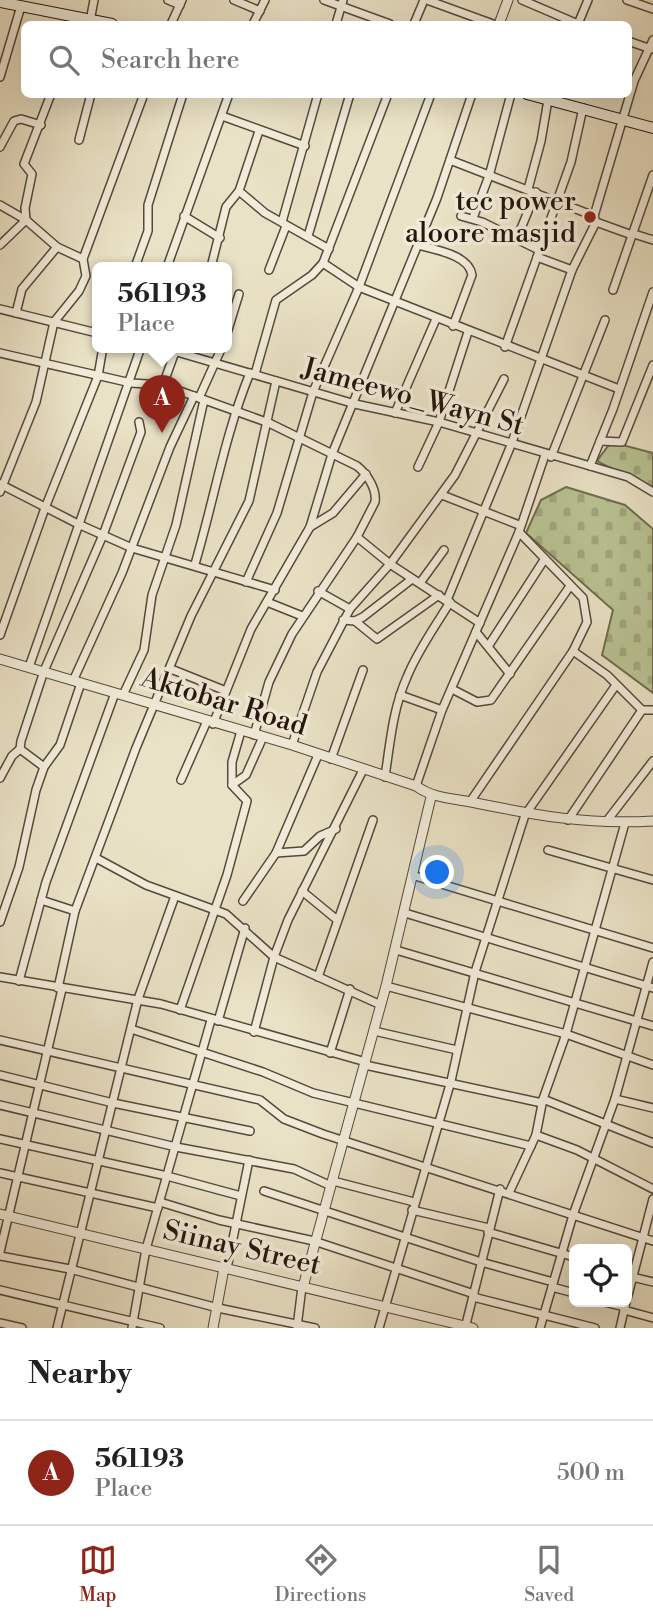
<!DOCTYPE html>
<style>
body{margin:0;font-family:"Libre Bodoni",serif;background:#f2f2f2;color:#222}
.controls{position:absolute;right:21px;bottom:21px;display:grid;overflow:hidden;border-radius:10px;box-shadow:0 7px 28px #0002}
.controls button{width:63px;height:63px;display:grid;place-items:center;padding:0;border:0;border-bottom:2px solid #e0e0e0;background:#fff;color:#222;font:35px sans-serif}
.you{position:absolute;left:438px;top:873px;width:24px;height:24px;margin:-18px;border:5px solid #fff;border-radius:50%;background:#1a73e8;box-shadow:0 0 0 10px #1a73e833}
.badge{display:grid;place-items:center;width:46px;height:46px;border-radius:50%;background:#8f2418;color:#fff;font-size:23px;font-weight:700}
.pin{position:absolute;translate:-50% -58px;filter:drop-shadow(0 2px 4px #0008)}
.pin::after{content:'';position:absolute;top:37px;width:24px;height:21px;background:inherit;clip-path:polygon(0 0,100% 0,50% 100%)}
.popup{position:absolute;left:92px;top:262px;width:140px;height:91px;box-sizing:border-box;display:grid;place-content:center;border-radius:10px;background:#fff;filter:drop-shadow(0 2px 5px #0005);font-size:23px;white-space:nowrap;color:#767676}
.popup b{font-size:26px;color:#222}
.popup::after{content:'';position:absolute;left:50%;top:100%;margin-left:-14px;border:14px solid transparent;border-top-color:#fff}
.list{margin:0;padding:0;list-style:none}
h2{display:flex;justify-content:space-between;align-items:center;height:91px;margin:0;padding:0 28px;font-size:30px}
h2 small{font-size:23px;font-weight:400;color:#767676}
.list li{display:grid;grid-template-columns:46px 1fr auto;gap:21px;align-items:center;box-sizing:border-box;height:105px;padding:0 28px;border-top:2px solid #e0e0e0}
.list b{display:block;font-size:26px;white-space:nowrap}
.list p{margin:0;font-size:23px;white-space:nowrap;color:#767676}
.list em{font-size:23px;font-style:normal;color:#767676}
.icon{flex:none;width:38px;height:38px;fill:none;stroke:currentColor;stroke-width:2;stroke-linecap:round;stroke-linejoin:round}
.map{position:relative;flex:none;width:653px;height:1328px;overflow:hidden}
.search{position:absolute;background:#fff;box-shadow:0 7px 28px #0002;left:21px;right:21px;top:21px;height:77px;display:flex;align-items:center;gap:18px;box-sizing:border-box;padding:0 24px;border-radius:10px;color:#767676;font-size:26px}
.sheet{height:196px;background:#fff}
nav{display:flex;justify-content:space-around;align-items:center;box-sizing:border-box;height:98px;border-top:2px solid #e0e0e0;background:#fff;font-size:19px;color:#767676}
nav a{display:grid;justify-items:center;gap:4px}
nav .on{color:#8f2418}
.map>svg:first-child{display:block}
.cemetery{fill:url(#cemetery-stones);stroke:#706c4f;stroke-width:2}
.lines{fill:none;stroke-linecap:round;stroke-linejoin:round}
.minor-casing{stroke:#57483a;stroke-width:10}
.tertiary-casing{stroke:#57483a;stroke-width:11}
.secondary-casing{stroke:#26150b;stroke-width:12}
.minor{stroke:#f1ecda;stroke-width:7}
.tertiary{stroke:#f1ecda;stroke-width:9}
.secondary{stroke:#f1ecda;stroke-width:10}
.poi-dot{fill:#8f2418;stroke:#f1ecda;stroke-width:2.5}
.labels{text-anchor:middle;dominant-baseline:central;stroke-width:7;stroke-linejoin:round;paint-order:stroke}
.poi-label{font-size:28px;fill:#26150b;stroke:#f1ecda;text-anchor:end}
.street-label{font-size:28px;fill:#26150b;stroke:#f1ecda}
</style>
<div class="map">
<svg width="653" height="1328" viewBox="0 0 653 1328">
<defs>
<pattern id="cemetery-stones" width="16" height="16" patternUnits="userSpaceOnUse" patternTransform="scale(1.75)"><rect width="16" height="16" fill="#b9c393"/><path d="M2 7V4a2 2 0 0 1 4 0v3zM10 15v-3a2 2 0 0 1 4 0v3z" fill="#9fa77d"/></pattern>
</defs>
<rect width="100%" height="100%" fill="#eae2c6"/>
<filter id="stains"><feTurbulence type="fractalNoise" baseFrequency=".00286" numOctaves="4"/><feColorMatrix values="0 0 0 0 .2 0 0 0 0 .09 0 0 0 0 .02 0 0 0 .5 -.17"/></filter>
<radialGradient id="worn" r=".72"><stop offset=".6" stop-color="#630" stop-opacity="0"/><stop offset="1" stop-color="#630" stop-opacity=".3"/></radialGradient>
<g class="cemetery">
<path d="M611,442L653,453V491L597,461Z"/>
<path d="M566,487L625,505L653,529V693L602,655L613,610L526,533L541,500Z"/>
</g>
<g class="lines">
<defs>
<g id="minor">
<path d="M168,0L180,5"/>
<path d="M234,0L260,11"/>
<path d="M324,0L390,24"/>
<path d="M427,0L493,24"/>
<path d="M522,0L578,24"/>
<path d="M627,0L653,9"/>
<path d="M90,21L94,0"/>
<path d="M171,24L182,0"/>
<path d="M253,24L265,0"/>
<path d="M336,24L343,0"/>
<path d="M414,24L424,0"/>
<path d="M578,24L588,0"/>
<path d="M628,41L651,49"/>
<path d="M0,77L21,6"/>
<path d="M222,116L305,146"/>
<path d="M259,131L239,191L265,213L329,249"/>
<path d="M79,140L91,94"/>
<path d="M0,147L14,121L21,119L41,125"/>
<path d="M450,160L594,216"/>
<path d="M528,189L541,141L549,94"/>
<path d="M0,205L26,220L57,247L83,259L86,276L79,291L54,322L36,402L0,492"/>
<path d="M184,216L220,238"/>
<path d="M461,216L482,222L539,250"/>
<path d="M473,218L489,176L511,94"/>
<path d="M282,222L318,94"/>
<path d="M596,222L632,235"/>
<path d="M634,234L653,240"/>
<path d="M308,236L350,94"/>
<path d="M517,238L536,192"/>
<path d="M0,245L26,220L25,208L32,174L24,164L51,94"/>
<path d="M418,245C436,250 469,255 472,275L453,326"/>
<path d="M537,257L572,270"/>
<path d="M83,259L144,94"/>
<path d="M323,263L359,287L619,389"/>
<path d="M135,267L148,231V205L183,94"/>
<path d="M167,267L229,94"/>
<path d="M211,267L226,207L239,191"/>
<path d="M269,270L286,226"/>
<path d="M613,290L653,175"/>
<path d="M0,309L97,333"/>
<path d="M16,313L22,289L57,247"/>
<path d="M227,333L239,294"/>
<path d="M160,347L355,404L439,422L628,477L653,492"/>
<path d="M505,347L571,162L583,108"/>
<path d="M0,353L131,383L163,385L269,423L357,466C367,474 377,489 375,502L357,537L292,634L269,682L254,735"/>
<path d="M255,374L276,300L312,275L323,263L388,94"/>
<path d="M163,385L176,349"/>
<path d="M199,398L222,347"/>
<path d="M395,413L436,319"/>
<path d="M600,441L622,442L653,365"/>
<path d="M551,457L605,320"/>
<path d="M590,466L613,409L653,292"/>
<path d="M418,467L439,422L468,332"/>
<path d="M0,484L78,524L132,548L275,590"/>
<path d="M442,495L519,525"/>
<path d="M310,527L333,513L366,474"/>
<path d="M357,537L390,564L480,623"/>
<path d="M195,564C214,500 225,434 250,373"/>
<path d="M246,582L277,513L313,392L359,287L431,94"/>
<path d="M420,583L444,550"/>
<path d="M318,591L350,609"/>
<path d="M447,600L511,445L572,270L596,222L594,216L634,81L653,40"/>
<path d="M267,602L302,616"/>
<path d="M343,620L355,621L363,617L412,579"/>
<path d="M355,621L377,639L439,595"/>
<path d="M476,632L510,674"/>
<path d="M0,635L45,508L98,376L103,347"/>
<path d="M489,645L544,560"/>
<path d="M573,651L607,675L642,710H653"/>
<path d="M29,667L141,347"/>
<path d="M171,669L226,691"/>
<path d="M73,681L122,573L170,447L194,396"/>
<path d="M452,689L477,702L491,700L570,586"/>
<path d="M123,695L144,650L152,595L176,525L204,400"/>
<path d="M400,695L442,710"/>
<path d="M213,724L251,629L310,527L332,454L437,198L472,94"/>
<path d="M292,745L317,672L350,609L390,564L455,475L504,379"/>
<path d="M331,759L363,670"/>
<path d="M44,767L20,749L21,741L44,671L103,535L141,432L139,422"/>
<path d="M385,777C390,743 393,708 407,677C418,650 435,627 450,602"/>
<path d="M0,778L12,756L20,749"/>
<path d="M181,780L207,721"/>
<path d="M232,785L246,775L263,737"/>
<path d="M416,786L442,710L519,532L545,455"/>
<path d="M470,802L573,651L587,622L583,598L519,532"/>
<path d="M568,820L642,710"/>
<path d="M606,822L653,761"/>
<path d="M548,850L653,880"/>
<path d="M276,853L304,851L320,836L336,829"/>
<path d="M96,858L146,885L226,914L274,957L381,1005"/>
<path d="M415,876L653,948"/>
<path d="M302,891L336,919"/>
<path d="M41,900L75,911"/>
<path d="M243,901L276,853L318,755"/>
<path d="M405,913L653,988"/>
<path d="M0,922L19,867L36,790L44,767L60,745L81,683"/>
<path d="M396,950L653,1026"/>
<path d="M0,977L161,1004L366,1062"/>
<path d="M318,977L373,820"/>
<path d="M19,981L46,882L115,693"/>
<path d="M386,986L566,1034L653,1065"/>
<path d="M58,988L75,911L136,748L191,616L249,501L276,381"/>
<path d="M180,1010L227,875L247,801L232,785V762L241,731"/>
<path d="M218,1021L245,928"/>
<path d="M131,1029L263,1072L313,1093L531,1146"/>
<path d="M374,1031L457,1050"/>
<path d="M254,1032L274,957L288,920L363,770"/>
<path d="M0,1040L260,1100L284,1119L323,1134L653,1241"/>
<path d="M330,1053L350,989"/>
<path d="M365,1065L542,1103"/>
<path d="M0,1075L113,1103L250,1131"/>
<path d="M543,1099L653,1143"/>
<path d="M615,1099L653,1108"/>
<path d="M0,1105L176,1147L294,1169L331,1186"/>
<path d="M536,1135L577,1150L653,1189"/>
<path d="M0,1139L167,1176L241,1196"/>
<path d="M0,1173L158,1208"/>
<path d="M333,1181L414,1202"/>
<path d="M264,1191L481,1262L553,1282"/>
<path d="M509,1193L536,1135L543,1099L566,1034L625,823"/>
<path d="M160,1202L219,1220L314,1241L474,1294"/>
<path d="M412,1210L489,1228"/>
<path d="M488,1232L574,1257"/>
<path d="M0,1252L62,989"/>
<path d="M0,1256L70,1269L218,1308L315,1328"/>
<path d="M227,1268L249,1160"/>
<path d="M632,1277L653,1282"/>
<path d="M552,1287L574,1293"/>
<path d="M0,1290L160,1328"/>
<path d="M473,1297L595,1328"/>
<path d="M627,1299L653,1199"/>
<path d="M604,1302L625,1307"/>
<path d="M624,1310L653,1318"/>
<path d="M0,1323L22,1328"/>
<path d="M297,1327L302,1287"/>
<path d="M57,1328L138,999L175,896"/>
<path d="M132,1328L146,1249L211,1020"/>
<path d="M379,1328L451,1081L475,972L525,815L616,685"/>
<path d="M465,1328L500,1189"/>
<path d="M540,1328L573,1215L615,1099L653,962"/>
<path d="M620,1328L626,1302"/>
</g>
<g id="tertiary">
<path d="M499,24L508,0"/>
<path d="M0,659L292,745L416,786C433,798 450,798 471,802C534,815 587,825 653,821"/>
<path d="M0,1214L473,1328"/>
<path d="M303,1287L386,986L431,797"/>
<path d="M213,1328L224,1268"/>
</g>
<g id="secondary">
<path d="M0,2L112,24"/>
<path d="M527,94L653,128"/>
</g>
</defs>
<use href="#minor" class="minor-casing"/>
<use href="#tertiary" class="tertiary-casing"/>
<use href="#secondary" class="secondary-casing"/>
<use href="#minor" class="minor"/>
<use href="#tertiary" class="tertiary"/>
<use href="#secondary" class="secondary"/>
</g>
<circle class="poi-dot" cx="590" cy="217" r="7"/>
<g class="labels">
<g class="poi-label">
<text x="576" y="201">tec power<tspan x="576" dy="32">aloore masjid</tspan></text>
</g>
<g class="street-label">
<text transform="translate(413 397) rotate(15)">Jameewo_Wayn St</text>
<text transform="translate(224 702) rotate(17)">Aktobar Road</text>
<text transform="translate(242 1248) rotate(13)">Siinay Street</text>
</g>
</g>
<rect width="100%" height="100%" filter="url(#stains)"/>
<rect width="100%" height="100%" fill="url(#worn)"/>
</svg>
<div class="controls">
<button><svg class="icon" aria-label="locate" viewBox="0 0 24 24"><circle cx="12" cy="12" r="6"/><path d="M12 2v4M12 18v4M2 12h4M18 12h4"/></svg></button>
</div>
<div class="you"></div>
<div class="pin badge" style="left:162px;top:433px">A</div>
<div class="popup"><b>561193</b>Place</div>
<div class="search"><svg class="icon" aria-label="search" viewBox="0 0 24 24"><circle cx="10" cy="10" r="6"/><path d="M15 15l6 6"/></svg>Search here</div>
</div>
<section class="sheet">
<h2>Nearby<small></small></h2>
<ul class="list">
<li><span class="badge">A</span><div><b>561193</b><p>Place</p></div><em>500 m</em></li>
</ul>
</section>
<nav>
<a class="on"><svg class="icon" aria-label="map" viewBox="0 0 24 24"><path d="M3 6l6-2 6 2 6-2v14l-6 2-6-2-6 2zM9 4v14M15 6v14"/></svg>Map</a>
<a><svg class="icon" aria-label="directions" viewBox="0 0 24 24"><path d="M12 3l9 9-9 9-9-9zM9 14v-3h6M13 9l2 2-2 2"/></svg>Directions</a>
<a><svg class="icon" aria-label="saved" viewBox="0 0 24 24"><path d="M7 4h10v16l-5-4-5 4z"/></svg>Saved</a>
</nav>
